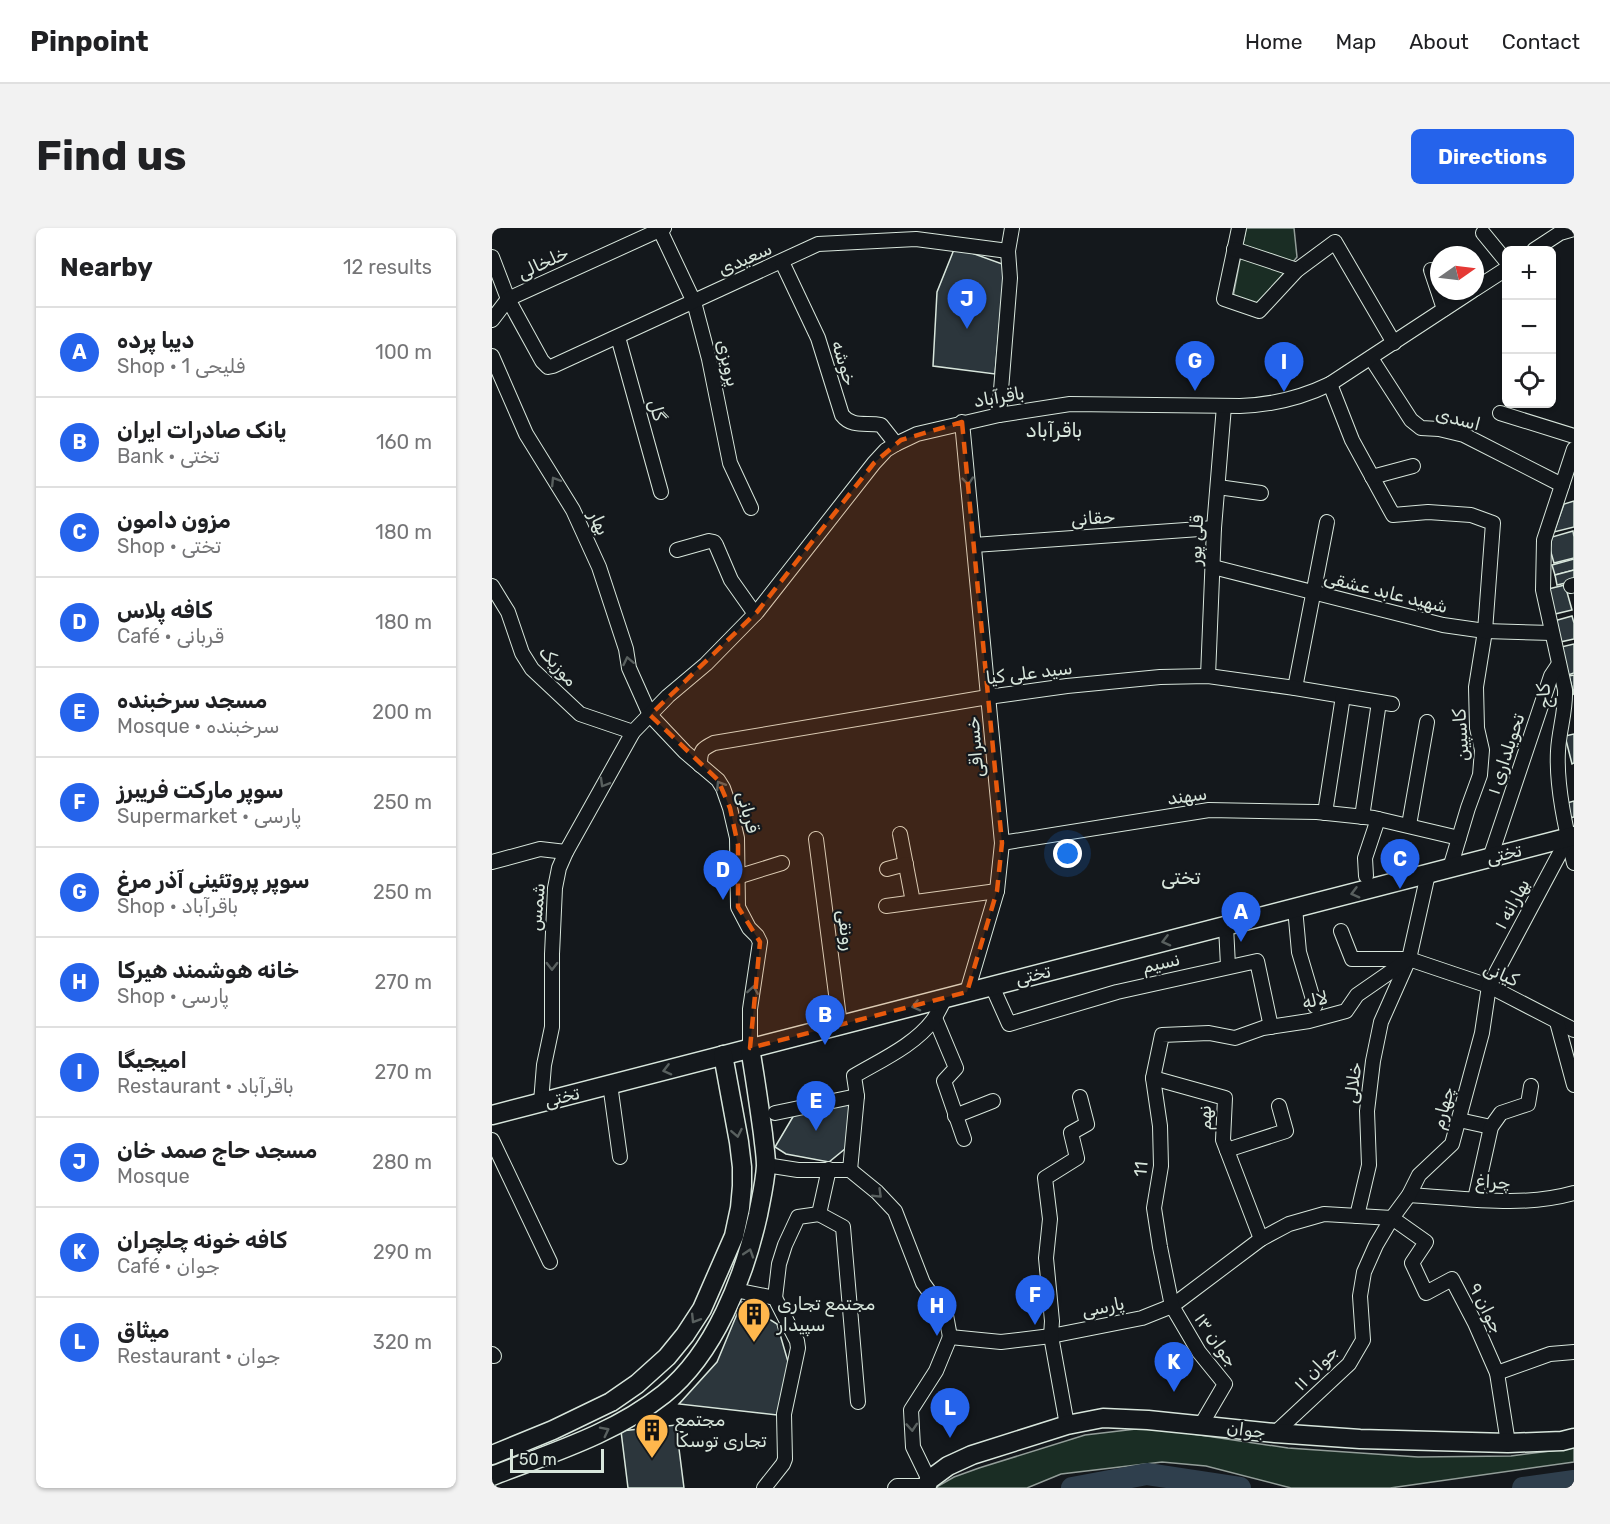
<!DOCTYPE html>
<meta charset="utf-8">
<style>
body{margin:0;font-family:Rubik,Cairo,sans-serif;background:#f2f2f2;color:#202124}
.controls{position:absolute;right:18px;top:18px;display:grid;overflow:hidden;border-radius:9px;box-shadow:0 2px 4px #0004}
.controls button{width:54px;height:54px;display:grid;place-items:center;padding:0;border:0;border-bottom:2px solid #e0e0e0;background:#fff;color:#202124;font:30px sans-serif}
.compass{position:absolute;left:938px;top:18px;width:54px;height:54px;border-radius:50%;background:#fff;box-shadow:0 2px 4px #0004;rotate:76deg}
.scale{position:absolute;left:18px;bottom:15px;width:94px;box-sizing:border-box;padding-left:6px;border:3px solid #d8e6dc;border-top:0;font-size:16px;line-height:21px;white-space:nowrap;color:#d8e6dc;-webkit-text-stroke:4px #14181c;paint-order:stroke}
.you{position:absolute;left:576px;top:626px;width:21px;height:21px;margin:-15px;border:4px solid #fff;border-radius:50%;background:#1a73e8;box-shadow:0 0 0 9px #1a73e833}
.badge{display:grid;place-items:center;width:39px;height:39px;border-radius:50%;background:#2563eb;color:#fff;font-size:20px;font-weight:700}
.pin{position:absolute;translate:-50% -50px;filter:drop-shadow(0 2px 3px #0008)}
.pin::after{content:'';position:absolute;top:32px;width:21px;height:18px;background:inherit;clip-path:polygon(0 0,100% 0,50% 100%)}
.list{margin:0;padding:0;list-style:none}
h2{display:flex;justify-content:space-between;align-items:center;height:78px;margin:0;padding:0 24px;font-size:26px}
h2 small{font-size:20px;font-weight:400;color:#757577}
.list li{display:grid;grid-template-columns:39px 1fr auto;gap:18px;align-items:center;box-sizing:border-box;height:90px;padding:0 24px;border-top:2px solid #e0e0e0}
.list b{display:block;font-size:22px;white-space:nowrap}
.list p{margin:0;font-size:20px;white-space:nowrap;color:#757577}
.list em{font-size:20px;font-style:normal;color:#757577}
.icon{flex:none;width:33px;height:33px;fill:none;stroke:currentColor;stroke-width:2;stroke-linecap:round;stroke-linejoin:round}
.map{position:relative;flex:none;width:1082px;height:1260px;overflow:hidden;border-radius:9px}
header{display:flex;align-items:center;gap:36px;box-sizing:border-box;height:84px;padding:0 30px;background:#fff;border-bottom:2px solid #e0e0e0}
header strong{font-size:28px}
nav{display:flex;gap:33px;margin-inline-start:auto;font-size:21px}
.intro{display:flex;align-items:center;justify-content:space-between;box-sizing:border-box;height:144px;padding:0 36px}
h1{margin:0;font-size:42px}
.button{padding:15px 27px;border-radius:9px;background:#2563eb;color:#fff;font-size:21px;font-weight:700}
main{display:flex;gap:36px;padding:0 36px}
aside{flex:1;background:#fff;border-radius:9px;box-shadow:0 2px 4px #0004}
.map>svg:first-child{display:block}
.green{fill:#1a2d24;stroke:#939e99;stroke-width:1.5}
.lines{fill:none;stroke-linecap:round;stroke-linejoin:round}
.river{stroke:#2f3f4d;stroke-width:22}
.building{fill:#2c363c;stroke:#d8e6dc;stroke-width:1.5}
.minor-casing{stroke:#d8e6dc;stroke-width:16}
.major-casing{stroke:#d8e6dc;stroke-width:21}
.minor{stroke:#14181c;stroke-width:14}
.major{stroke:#14181c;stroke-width:18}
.oneway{stroke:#59605f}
.marked{fill:#e8590c;fill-opacity:0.2;stroke:#e8590c;stroke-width:4.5;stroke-dasharray:12 8;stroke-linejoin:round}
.labels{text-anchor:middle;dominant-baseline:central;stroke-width:4.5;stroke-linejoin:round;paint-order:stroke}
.street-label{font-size:18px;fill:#d8e6dc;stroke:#14181c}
.poi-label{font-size:18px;fill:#d8e6dc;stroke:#14181c;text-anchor:start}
.neighbourhood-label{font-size:20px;fill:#d8e6dc;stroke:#14181c}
</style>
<header>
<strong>Pinpoint</strong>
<nav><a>Home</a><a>Map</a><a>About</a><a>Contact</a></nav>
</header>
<div class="intro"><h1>Find us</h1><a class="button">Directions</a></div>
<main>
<aside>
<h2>Nearby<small>12 results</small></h2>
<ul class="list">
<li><span class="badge">A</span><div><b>دیبا پرده</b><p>Shop · فلیحی 1</p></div><em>100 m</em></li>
<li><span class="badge">B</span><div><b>یانک صادرات ایران</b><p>Bank · تختی</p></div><em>160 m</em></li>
<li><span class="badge">C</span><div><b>مزون دامون</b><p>Shop · تختی</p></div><em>180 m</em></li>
<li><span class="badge">D</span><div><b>کافه پلاس</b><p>Café · قربانی</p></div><em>180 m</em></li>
<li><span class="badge">E</span><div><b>مسجد سرخبنده</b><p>Mosque · سرخبنده</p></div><em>200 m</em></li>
<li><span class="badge">F</span><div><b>سوپر مارکت فریبرز</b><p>Supermarket · پارسی</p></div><em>250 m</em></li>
<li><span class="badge">G</span><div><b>سوپر پروتئینی آذر مرغ</b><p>Shop · باقرآباد</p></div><em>250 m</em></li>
<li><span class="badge">H</span><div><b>خانه هوشمند هیرکا</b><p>Shop · پارسی</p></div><em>270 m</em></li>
<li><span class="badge">I</span><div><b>امیجیگا</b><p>Restaurant · باقرآباد</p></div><em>270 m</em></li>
<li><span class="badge">J</span><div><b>مسجد حاج صمد خان</b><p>Mosque</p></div><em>280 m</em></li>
<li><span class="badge">K</span><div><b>کافه خونه چلچران</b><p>Café · جوان</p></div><em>290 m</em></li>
<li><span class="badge">L</span><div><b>میثاق</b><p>Restaurant · جوان</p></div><em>320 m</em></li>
</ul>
</aside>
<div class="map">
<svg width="1082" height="1260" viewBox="0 0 1082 1260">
<rect width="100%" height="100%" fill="#14181c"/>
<g class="green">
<path d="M754,0H802L805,29L767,76L741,69Z"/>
<path d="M644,1201L674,1202L796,1220L926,1229L1019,1228L1082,1220V1234L898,1260H799L714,1238L670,1234L569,1246L535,1260H443L462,1249L487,1240L593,1207Z"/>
</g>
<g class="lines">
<g class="river">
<path d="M580,1260L655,1246L748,1260"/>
<path d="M1031,1260L1082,1253"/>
</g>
</g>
<g class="building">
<path d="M463,19L513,37L503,146L441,138L445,64Z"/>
<path d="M1082,273V299L1062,304L1072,276Z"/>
<path d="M1081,303L1082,309V330L1062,335L1058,321L1060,309Z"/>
<path d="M1082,331V342L1063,347L1060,337Z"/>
<path d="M1082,342V353L1065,357L1063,347Z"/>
<path d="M1073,357L1080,382L1063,386L1056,361Z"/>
<path d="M1080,388L1082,395V411L1068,414L1062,393Z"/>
<path d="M1082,416V445L1076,447L1069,419Z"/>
<path d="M1082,447V467L1077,448Z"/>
<path d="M1082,506V535L1080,536L1073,508Z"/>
<path d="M1082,573V589L1078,590L1075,575Z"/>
<path d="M352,874L358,877L354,920L337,934L294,926L283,919L302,887Z"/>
<path d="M250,1074L285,1096L297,1137L285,1187L187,1176L225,1134Z"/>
<path d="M184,1197L192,1260H136L129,1203Z"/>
</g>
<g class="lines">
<defs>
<g id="minor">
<path d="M167,0L202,74L217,131L238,235L259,280"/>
<path d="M747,0L732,71L767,83L805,42L843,14L902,115"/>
<path d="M991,5L1014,33"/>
<path d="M742,21L805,42"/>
<path d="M1042,22L1068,5L1082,1"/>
<path d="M0,29L16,71L50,133L56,139L61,138L326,16L424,11L516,23"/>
<path d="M290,34L326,110L350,187C360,200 375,194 389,197L404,216"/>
<path d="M939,42L952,81"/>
<path d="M983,61L1014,41"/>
<path d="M0,92L16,71L172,0"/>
<path d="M126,109L169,264"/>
<path d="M0,128L34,206L81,282L107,339L134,421L137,440L158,487L193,524L226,552L231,560L238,580L245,610L246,679L257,700L265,708L268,714L258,781V820"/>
<path d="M879,130L919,192L929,200L947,201L972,207L1070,257"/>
<path d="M838,156L860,212L901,287L936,284L979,287L1001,295L993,403L984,459L985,500L990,522L988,547L976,580L958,640"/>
<path d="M1008,185L1082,208"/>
<path d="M507,187L518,50L516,23L520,0"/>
<path d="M470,194L510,615L505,663L475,764"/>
<path d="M1082,221L1052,312L1051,362L1073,462C1074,483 1067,502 1066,523C1064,558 1074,602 1082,635"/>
<path d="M880,249L921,238"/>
<path d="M726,259L769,265"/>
<path d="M482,317L722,300"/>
<path d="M185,322L217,313L222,314L224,317L239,352L263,386"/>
<path d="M721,339L951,397L993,403L1060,405"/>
<path d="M0,358L16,384L30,425L40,441L88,486L141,504"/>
<path d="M1079,358L1082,357"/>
<path d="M716,448L722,300L732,178"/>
<path d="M803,460L835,294"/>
<path d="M208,537C208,522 210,521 222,515L496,469L575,458L668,449L716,448L803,460L900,476"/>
<path d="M833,585L851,468"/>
<path d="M870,589L887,474"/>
<path d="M917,597L935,494"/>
<path d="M408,606L421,674"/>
<path d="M324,611L348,797"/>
<path d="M510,615L717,582L825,584L882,590L967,610"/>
<path d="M998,630L1059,448L1067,436"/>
<path d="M0,634L48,621L74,624"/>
<path d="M395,641L414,636"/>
<path d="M874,648L873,630L886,591"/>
<path d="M245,649L290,635"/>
<path d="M394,678L505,663"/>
<path d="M803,680L807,724L823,778"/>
<path d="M734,698L736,738"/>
<path d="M849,703L860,731H917L997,758L1082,802"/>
<path d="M500,758L517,796L625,764L765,733L779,799"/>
<path d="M443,790L464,840L452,853L472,911"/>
<path d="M1065,794L1082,857"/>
<path d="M661,850L733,870L731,912L769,1011"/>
<path d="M118,856L128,929"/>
<path d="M49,874L52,837L60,799V726L63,660L67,640L74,624L141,504L176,468L214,436L265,384L382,235L394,222L404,216L425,206L507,187L578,176L748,178C780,177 809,170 838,156L980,63"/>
<path d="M283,885L365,868"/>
<path d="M463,888L501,873"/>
<path d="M967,892L999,899"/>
<path d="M0,912L58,1034"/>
<path d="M735,922L794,903L787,878"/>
<path d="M274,937L306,942H358L385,964L403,983L431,1055L454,1087L458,1109"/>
<path d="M337,941L327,986L351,999L366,1174"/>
<path d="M358,942L365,868L362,848C389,832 423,817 442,791C446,784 450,777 453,770"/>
<path d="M917,967C971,970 1030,980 1082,965"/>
<path d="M983,971L999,899L1009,885L1036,876L1039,858"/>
<path d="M865,988L877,937L875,883L881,833L889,794L917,731L936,646"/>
<path d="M900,990L934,1014L920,1035L934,1065L960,1051L983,1095L1005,1145L1016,1215"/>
<path d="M243,1062L283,1070L305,1113L306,1120L292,1186L293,1231L291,1236L272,1260"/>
<path d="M283,1070L287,1036L293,1017L306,989L327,986"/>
<path d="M458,1109L509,1114L559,1108L650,1090L680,1078L769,1011L797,996L832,986L900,990"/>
<path d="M0,1126L2,1128"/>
<path d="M1005,1145L1058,1126L1082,1124"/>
<path d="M575,1197L559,1108L560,1093L554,1030L558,991L553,950L585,930L579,905L595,896L588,869"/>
<path d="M709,1197L733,1156L707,1124L680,1078L668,1019L662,980L669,938L668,898L661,850L670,807L717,805L743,810L771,800L817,793L854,783L865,767L917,731"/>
<path d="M783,1205L857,1136L871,1112L868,1068L872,1044L884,1017L900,990L917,967L927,947L960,916L990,805L997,758L1076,610"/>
<path d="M437,1252L421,1219L419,1182L444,1143L458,1109"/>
<path d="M403,1260L405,1258H434"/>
</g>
<g id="major">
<path d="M0,887L1082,608"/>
<path d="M0,1227L61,1202L119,1174L145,1156L175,1129L193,1107L210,1081L242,1008L248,980L250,958V939L247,914L231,827"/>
<path d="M0,1248C59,1225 122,1206 172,1166C223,1125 252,1049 266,987C269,971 273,955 274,938C274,927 272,917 271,906C267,877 263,849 258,820"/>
<path d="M434,1260L437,1252L456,1238L480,1227L575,1197L611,1190L656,1192L783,1205L868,1211L1016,1215L1070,1213L1082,1210"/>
</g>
</defs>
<use href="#minor" class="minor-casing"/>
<use href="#major" class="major-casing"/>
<use href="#minor" class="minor"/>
<use href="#major" class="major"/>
</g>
<defs><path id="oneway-chevron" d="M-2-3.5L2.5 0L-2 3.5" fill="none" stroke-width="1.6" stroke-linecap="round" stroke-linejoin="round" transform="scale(1.5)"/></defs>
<g class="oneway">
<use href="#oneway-chevron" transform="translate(63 253) rotate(-122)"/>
<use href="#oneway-chevron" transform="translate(476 253) rotate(84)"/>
<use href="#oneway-chevron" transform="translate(136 433) rotate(-102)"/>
<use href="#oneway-chevron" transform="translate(112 555) rotate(120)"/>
<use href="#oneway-chevron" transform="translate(228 557) rotate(-122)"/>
<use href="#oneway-chevron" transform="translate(863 665) rotate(165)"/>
<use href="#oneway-chevron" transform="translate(674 713) rotate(166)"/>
<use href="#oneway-chevron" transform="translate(60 738) rotate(90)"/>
<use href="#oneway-chevron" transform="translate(261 762) rotate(-81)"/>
<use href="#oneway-chevron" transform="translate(424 778) rotate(166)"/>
<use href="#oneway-chevron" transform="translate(175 842) rotate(166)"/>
<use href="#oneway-chevron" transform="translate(245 905) rotate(79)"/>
<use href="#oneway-chevron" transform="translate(386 966) rotate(44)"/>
<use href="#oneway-chevron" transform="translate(257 1025) rotate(-72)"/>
<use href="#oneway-chevron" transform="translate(203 1091) rotate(122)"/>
<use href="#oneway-chevron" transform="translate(420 1199) rotate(86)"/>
<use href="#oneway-chevron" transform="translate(113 1203) rotate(-27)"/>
</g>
<path class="marked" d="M470,194L510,615L505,663L475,764L258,820L268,714L246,679V617L238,580L226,552L158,487L265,384L382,235L409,212Z"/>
<defs>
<symbol id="building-pin" viewBox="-11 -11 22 30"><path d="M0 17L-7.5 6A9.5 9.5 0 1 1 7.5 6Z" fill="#ffb74d" stroke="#14181c"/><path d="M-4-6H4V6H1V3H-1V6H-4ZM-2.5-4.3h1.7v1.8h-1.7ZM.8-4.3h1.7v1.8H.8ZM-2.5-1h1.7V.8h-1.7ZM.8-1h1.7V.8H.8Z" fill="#111"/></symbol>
</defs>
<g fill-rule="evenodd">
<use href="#building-pin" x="243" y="1067" width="38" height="52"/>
<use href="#building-pin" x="141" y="1183" width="38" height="52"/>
</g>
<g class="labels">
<g class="street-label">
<text transform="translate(253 31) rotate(-24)">سعیدی</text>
<text transform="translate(51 35) rotate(-25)">خلخالی</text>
<text transform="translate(236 135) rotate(77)">پرویزی</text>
<text transform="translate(352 135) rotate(73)">خوشه</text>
<text transform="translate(507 169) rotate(-10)">باقرآباد</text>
<text transform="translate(165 182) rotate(74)">گل</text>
<text transform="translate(966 191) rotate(15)">اسدی</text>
<text transform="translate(601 290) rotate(-4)">حقانی</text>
<text transform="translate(107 295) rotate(66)">بهار</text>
<text transform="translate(704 312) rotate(-87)">قلی پور</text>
<text transform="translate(894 364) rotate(14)">شهید عابد عشقی</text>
<text transform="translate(66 438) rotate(48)">موزیک</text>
<text transform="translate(537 445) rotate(-7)">سید علی کیا</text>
<text transform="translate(1052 468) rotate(-93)">کاج</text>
<text transform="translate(969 507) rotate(-94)">کاسپین</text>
<text transform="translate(483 519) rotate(-95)">خسراقی</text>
<text transform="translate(1014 526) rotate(-72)">تحویلداری ۱</text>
<text transform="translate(695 568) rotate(-8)">سهند</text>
<text transform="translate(256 584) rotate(75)">قربانی</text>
<text transform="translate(1012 626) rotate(-14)">تختی</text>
<text transform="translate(1020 676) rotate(-62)">بهارانه ۱</text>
<text transform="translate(45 679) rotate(-85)">شمس</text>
<text transform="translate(354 702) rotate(82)">رونقی</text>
<text transform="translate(669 735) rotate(-13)">نسیم</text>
<text transform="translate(1009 746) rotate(24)">کیانی</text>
<text transform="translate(541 747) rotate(-14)">تختی</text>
<text transform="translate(823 772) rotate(-14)">لاله</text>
<text transform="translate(861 855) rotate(-83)">خلالی</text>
<text transform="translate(70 869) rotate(-15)">تختی</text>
<text transform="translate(951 880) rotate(-75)">چهارم</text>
<text transform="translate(713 890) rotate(-91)">نهم</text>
<text transform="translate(649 941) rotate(-85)">11</text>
<text transform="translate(1001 954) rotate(3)">چراغ</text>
<text transform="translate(611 1079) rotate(-11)">پارسی</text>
<text transform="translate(994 1080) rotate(63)">جوان ۹</text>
<text transform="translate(724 1112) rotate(55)">جوان ۱۳</text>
<text transform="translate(824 1140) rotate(-46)">جوان ۱۱</text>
<text transform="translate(754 1202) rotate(7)">جوان</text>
</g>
<g class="poi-label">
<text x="285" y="1076">مجتمع تجاری<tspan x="285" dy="21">سپیدار</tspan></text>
<text x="183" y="1192">مجتمع<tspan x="183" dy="21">تجاری توسکا</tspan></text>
</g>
<g class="neighbourhood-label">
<text x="562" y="202">باقرآباد</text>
<text x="689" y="649">تختی</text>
</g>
</g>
</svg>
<div class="controls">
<button>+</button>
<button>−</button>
<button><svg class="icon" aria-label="locate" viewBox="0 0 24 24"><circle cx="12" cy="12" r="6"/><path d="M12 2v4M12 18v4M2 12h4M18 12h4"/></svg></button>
</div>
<svg class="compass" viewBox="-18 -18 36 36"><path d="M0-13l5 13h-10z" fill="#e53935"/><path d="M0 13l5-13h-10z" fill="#757577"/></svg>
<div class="scale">50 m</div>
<div class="you"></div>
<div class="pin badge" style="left:749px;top:714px">A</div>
<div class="pin badge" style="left:333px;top:817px">B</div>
<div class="pin badge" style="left:908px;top:661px">C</div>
<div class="pin badge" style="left:231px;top:672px">D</div>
<div class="pin badge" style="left:324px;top:903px">E</div>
<div class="pin badge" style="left:543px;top:1097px">F</div>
<div class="pin badge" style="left:703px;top:163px">G</div>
<div class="pin badge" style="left:445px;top:1108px">H</div>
<div class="pin badge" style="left:792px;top:164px">I</div>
<div class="pin badge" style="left:475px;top:101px">J</div>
<div class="pin badge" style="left:682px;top:1164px">K</div>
<div class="pin badge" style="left:458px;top:1210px">L</div>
</div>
</main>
